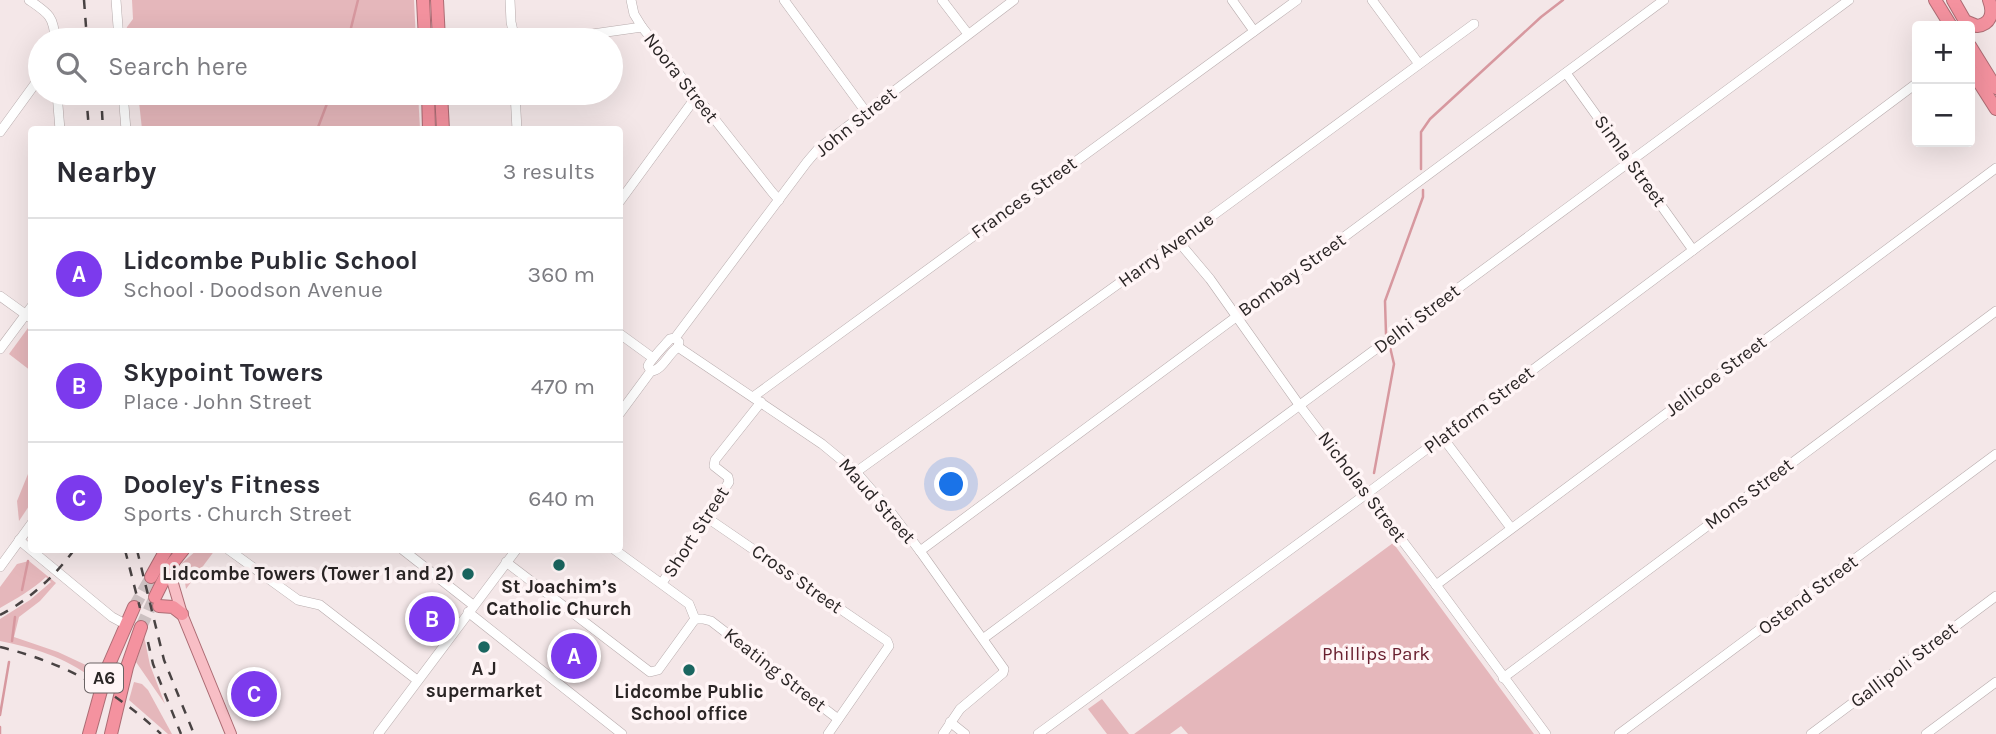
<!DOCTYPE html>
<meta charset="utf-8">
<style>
body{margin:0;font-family:Karla,sans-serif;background:#f2f2f3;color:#2b2b33}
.controls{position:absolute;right:21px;top:21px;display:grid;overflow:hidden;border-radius:7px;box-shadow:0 7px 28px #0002}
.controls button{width:63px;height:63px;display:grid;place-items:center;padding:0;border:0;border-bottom:2px solid #e1e1e2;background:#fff;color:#2b2b33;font:35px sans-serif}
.you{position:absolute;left:952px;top:485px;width:24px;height:24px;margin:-18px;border:5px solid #fff;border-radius:50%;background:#1a73e8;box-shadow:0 0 0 10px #1a73e833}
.badge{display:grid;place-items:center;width:46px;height:46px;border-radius:50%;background:#7c3aed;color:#fff;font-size:23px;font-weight:700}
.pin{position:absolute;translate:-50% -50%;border:4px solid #fff;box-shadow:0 2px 7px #0006}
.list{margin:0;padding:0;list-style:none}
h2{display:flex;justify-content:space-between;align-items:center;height:91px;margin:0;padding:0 28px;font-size:30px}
h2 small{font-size:23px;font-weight:400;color:#7c7c81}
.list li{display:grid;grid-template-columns:46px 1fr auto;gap:21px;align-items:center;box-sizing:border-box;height:112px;padding:0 28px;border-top:2px solid #e1e1e2}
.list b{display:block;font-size:26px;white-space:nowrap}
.list p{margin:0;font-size:23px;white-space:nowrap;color:#7c7c81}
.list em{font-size:23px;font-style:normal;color:#7c7c81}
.icon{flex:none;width:38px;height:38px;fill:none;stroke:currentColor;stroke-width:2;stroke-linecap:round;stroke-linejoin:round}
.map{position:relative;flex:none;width:1996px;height:734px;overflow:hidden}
.search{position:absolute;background:#fff;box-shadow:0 7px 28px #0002;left:28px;top:28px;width:595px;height:77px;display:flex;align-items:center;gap:18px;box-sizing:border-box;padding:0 24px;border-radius:38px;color:#7c7c81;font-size:26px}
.panel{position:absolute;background:#fff;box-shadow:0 7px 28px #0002;left:28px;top:126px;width:595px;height:427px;border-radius:7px}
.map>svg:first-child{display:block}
.green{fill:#e5b7bb}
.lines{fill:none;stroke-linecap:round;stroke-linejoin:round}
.stream{stroke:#d7989f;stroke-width:2.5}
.highway-tunnel{stroke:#ccc0c1;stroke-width:12;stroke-dasharray:12 6;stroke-linecap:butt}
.minor-casing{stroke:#b8acad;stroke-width:10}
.major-casing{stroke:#ad6c74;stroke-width:12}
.highway-casing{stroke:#ad6c74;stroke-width:14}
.minor{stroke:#fff;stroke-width:9}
.major{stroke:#f8bec5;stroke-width:10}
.highway{stroke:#f4929f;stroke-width:12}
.rail{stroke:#494343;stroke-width:2.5;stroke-dasharray:9 9;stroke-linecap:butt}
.poi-dot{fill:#1a6660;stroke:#fff5f6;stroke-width:2.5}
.labels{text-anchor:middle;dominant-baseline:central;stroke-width:7;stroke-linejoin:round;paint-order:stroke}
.shield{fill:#fff5f6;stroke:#6a6364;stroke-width:2}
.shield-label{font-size:18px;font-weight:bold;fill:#2a2525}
.street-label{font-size:19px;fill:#2a2525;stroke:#fff5f6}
.poi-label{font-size:19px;font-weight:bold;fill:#2a2525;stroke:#fff5f6}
.park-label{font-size:19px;fill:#6a2030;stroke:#fff5f6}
</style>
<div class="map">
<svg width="1996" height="734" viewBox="0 0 1996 734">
<rect width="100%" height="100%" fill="#f4e7e8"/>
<g class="green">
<path d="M132,0H414L416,40H133L132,34H125L127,27L133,19Z"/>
<path d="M138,93H418L420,129H142Z"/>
<path d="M28,328L31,330V371L9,354Z"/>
<path d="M28,474L31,478V503L19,521L17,501Z"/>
<path d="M1393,543L1534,734H1188L1181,726L1170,734H1134Z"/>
<path d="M197,550H215L186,589L182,563Z"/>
<path d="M29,561L56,583L40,601L19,617L14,637L58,652L88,666L95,667L92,678C67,658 31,647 0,641V619L30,600L51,582L46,577C33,589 16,599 0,608V587L17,564Z"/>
<path d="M144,636L150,665L165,704L136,662Z"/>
<path d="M134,682L142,684L148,690L172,734H168L129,700Z"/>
<path d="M1102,699L1129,734H1107L1088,709Z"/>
</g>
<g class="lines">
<g class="stream">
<path d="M348,40L358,0"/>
<path d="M317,130L331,93"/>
<path d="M1421,169V132L1430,119L1541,17L1563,0"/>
<path d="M1386,334L1385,301L1423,197V190"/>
<path d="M1374,473L1394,364L1390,347"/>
<path d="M22,590L28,561"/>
<path d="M12,641L15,617"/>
<path d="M0,715L9,662"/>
<path d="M0,727V734"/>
</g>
<g class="highway-tunnel">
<path d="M134,607L151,577"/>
<path d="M141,627L155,597"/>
</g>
<defs>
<g id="minor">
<path d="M29,0C48,13 54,16 55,40"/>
<path d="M116,0L119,40"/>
<path d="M510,0L511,22L515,40"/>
<path d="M631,0L634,14L642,27"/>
<path d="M784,0L866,112"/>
<path d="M942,0L968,34"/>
<path d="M1232,0L1254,31"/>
<path d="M1372,0L1419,64"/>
<path d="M550,40L642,27L772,192L779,200"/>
<path d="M1566,73L1693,250"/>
<path d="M57,93L60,130"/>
<path d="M123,93L126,130"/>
<path d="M515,93L517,130"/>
<path d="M0,132L40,77"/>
<path d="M620,201L696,97"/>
<path d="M1178,241L1210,279L1300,406L1436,585L1546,734"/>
<path d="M0,296L32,319"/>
<path d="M620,334L653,358"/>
<path d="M678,347L822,444L856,472L890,511L920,551L1004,669L1003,673L960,709L943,734"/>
<path d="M0,349L32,306"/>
<path d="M651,371L648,366C651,359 665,345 670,339L675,338L807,162L819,148L1014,0"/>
<path d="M651,371C662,371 668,354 678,347L679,342"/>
<path d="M753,397L1297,0"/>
<path d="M620,413L651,371"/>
<path d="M1443,438L1511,528"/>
<path d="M856,472L1178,241L1474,24"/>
<path d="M706,517L887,641L889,646L828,734"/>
<path d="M19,540L112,617L125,624"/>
<path d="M229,550L298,600L320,605L417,680"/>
<path d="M403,550L473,605"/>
<path d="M615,550L689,604L695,619"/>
<path d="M920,551L1664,0"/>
<path d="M506,562L650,672L658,670L695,619"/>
<path d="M0,567L32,523"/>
<path d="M662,583L729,482L728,477L714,466L715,460L761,402"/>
<path d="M1436,585L1996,168"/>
<path d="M468,612L622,734"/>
<path d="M695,619H703L711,621L838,719"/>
<path d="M984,638L1849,0"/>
<path d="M1503,678L1996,311"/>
<path d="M950,722L965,734"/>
<path d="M378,734L516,550"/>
<path d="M1038,734L1373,489L1917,83"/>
<path d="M1619,734L1996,454"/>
<path d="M1811,734L1996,596"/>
<path d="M1926,734L1996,682"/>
</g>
<path id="major" d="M169,570L182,614L231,734"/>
<g id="highway">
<path d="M423,0L425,40"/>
<path d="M437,0L439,40"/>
<path d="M1935,0L1951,26"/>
<path d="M1953,0L1965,21L1977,26C1991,24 1994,13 1989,0"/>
<path d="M1970,46L1996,88"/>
<path d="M1970,68L1996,109"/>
<path d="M428,93L429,130"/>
<path d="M441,93L443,130"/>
<path d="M151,577L166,550"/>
<path d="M155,597L171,565L183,550"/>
<path d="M159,606L173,607L182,614"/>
<path d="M89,734L107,669L134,607"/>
<path d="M111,734L127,667L141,627"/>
</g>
</defs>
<use href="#minor" class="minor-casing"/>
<use href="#major" class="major-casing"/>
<use href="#highway" class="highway-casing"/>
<use href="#minor" class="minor"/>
<use href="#major" class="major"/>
<use href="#highway" class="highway"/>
<g class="rail">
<path d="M84,0L87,40"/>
<path d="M86,93L89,130"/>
<path d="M101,93L103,130"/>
<path d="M125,550L140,608"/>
<path d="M137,550L164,660L194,734"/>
<path d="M0,615C29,600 55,576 74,550"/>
<path d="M148,642L153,664L181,734"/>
<path d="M0,647C62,662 115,690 161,734"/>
</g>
</g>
<g class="poi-dot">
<circle cx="559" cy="565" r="7"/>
<circle cx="468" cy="574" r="7"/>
<circle cx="484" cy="647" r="7"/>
<circle cx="689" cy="670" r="7"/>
</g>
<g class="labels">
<rect class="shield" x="85" y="663.5" width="38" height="29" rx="5"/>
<g class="shield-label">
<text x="104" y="678">A6</text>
</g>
<g class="street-label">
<text transform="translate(681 78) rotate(52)">Noora Street</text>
<text transform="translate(856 122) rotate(-39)">John Street</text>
<text transform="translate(1630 161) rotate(54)">Simla Street</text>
<text transform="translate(1024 198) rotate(-36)">Frances Street</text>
<text transform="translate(1166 250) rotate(-36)">Harry Avenue</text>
<text transform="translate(1292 275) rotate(-36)">Bombay Street</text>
<text transform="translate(1417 319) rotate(-37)">Delhi Street</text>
<text transform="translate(1716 376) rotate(-37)">Jellicoe Street</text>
<text transform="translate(1479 410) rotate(-37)">Platform Street</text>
<text transform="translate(1362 487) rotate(53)">Nicholas Street</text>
<text transform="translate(1749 494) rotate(-37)">Mons Street</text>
<text transform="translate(877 501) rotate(49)">Maud Street</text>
<text transform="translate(696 532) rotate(-57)">Short Street</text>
<text transform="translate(797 579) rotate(35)">Cross Street</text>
<text transform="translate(1808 595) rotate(-37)">Ostend Street</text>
<text transform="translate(1904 665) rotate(-37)">Gallipoli Street</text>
<text transform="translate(775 670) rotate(38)">Keating Street</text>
</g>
<g class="poi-label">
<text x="454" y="574" text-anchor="end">Lidcombe Towers (Tower 1 and 2)</text>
<text x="559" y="587">St Joachim’s<tspan x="559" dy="22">Catholic Church</tspan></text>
<text x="484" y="669">A J<tspan x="484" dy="22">supermarket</tspan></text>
<text x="689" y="692">Lidcombe Public<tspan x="689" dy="22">School office</tspan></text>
</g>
<g class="park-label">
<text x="1376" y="654">Phillips Park</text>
</g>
</g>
</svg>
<div class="controls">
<button>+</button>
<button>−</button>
</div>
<div class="you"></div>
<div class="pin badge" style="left:574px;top:656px">A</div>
<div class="pin badge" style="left:432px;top:619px">B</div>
<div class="pin badge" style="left:254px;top:694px">C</div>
<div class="search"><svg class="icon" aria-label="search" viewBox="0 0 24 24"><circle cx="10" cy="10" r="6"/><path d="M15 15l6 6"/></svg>Search here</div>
<section class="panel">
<h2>Nearby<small>3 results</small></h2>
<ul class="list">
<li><span class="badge">A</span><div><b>Lidcombe Public School</b><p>School · Doodson Avenue</p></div><em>360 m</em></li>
<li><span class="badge">B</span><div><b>Skypoint Towers</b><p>Place · John Street</p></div><em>470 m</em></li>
<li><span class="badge">C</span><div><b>Dooley's Fitness</b><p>Sports · Church Street</p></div><em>640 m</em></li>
</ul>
</section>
</div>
